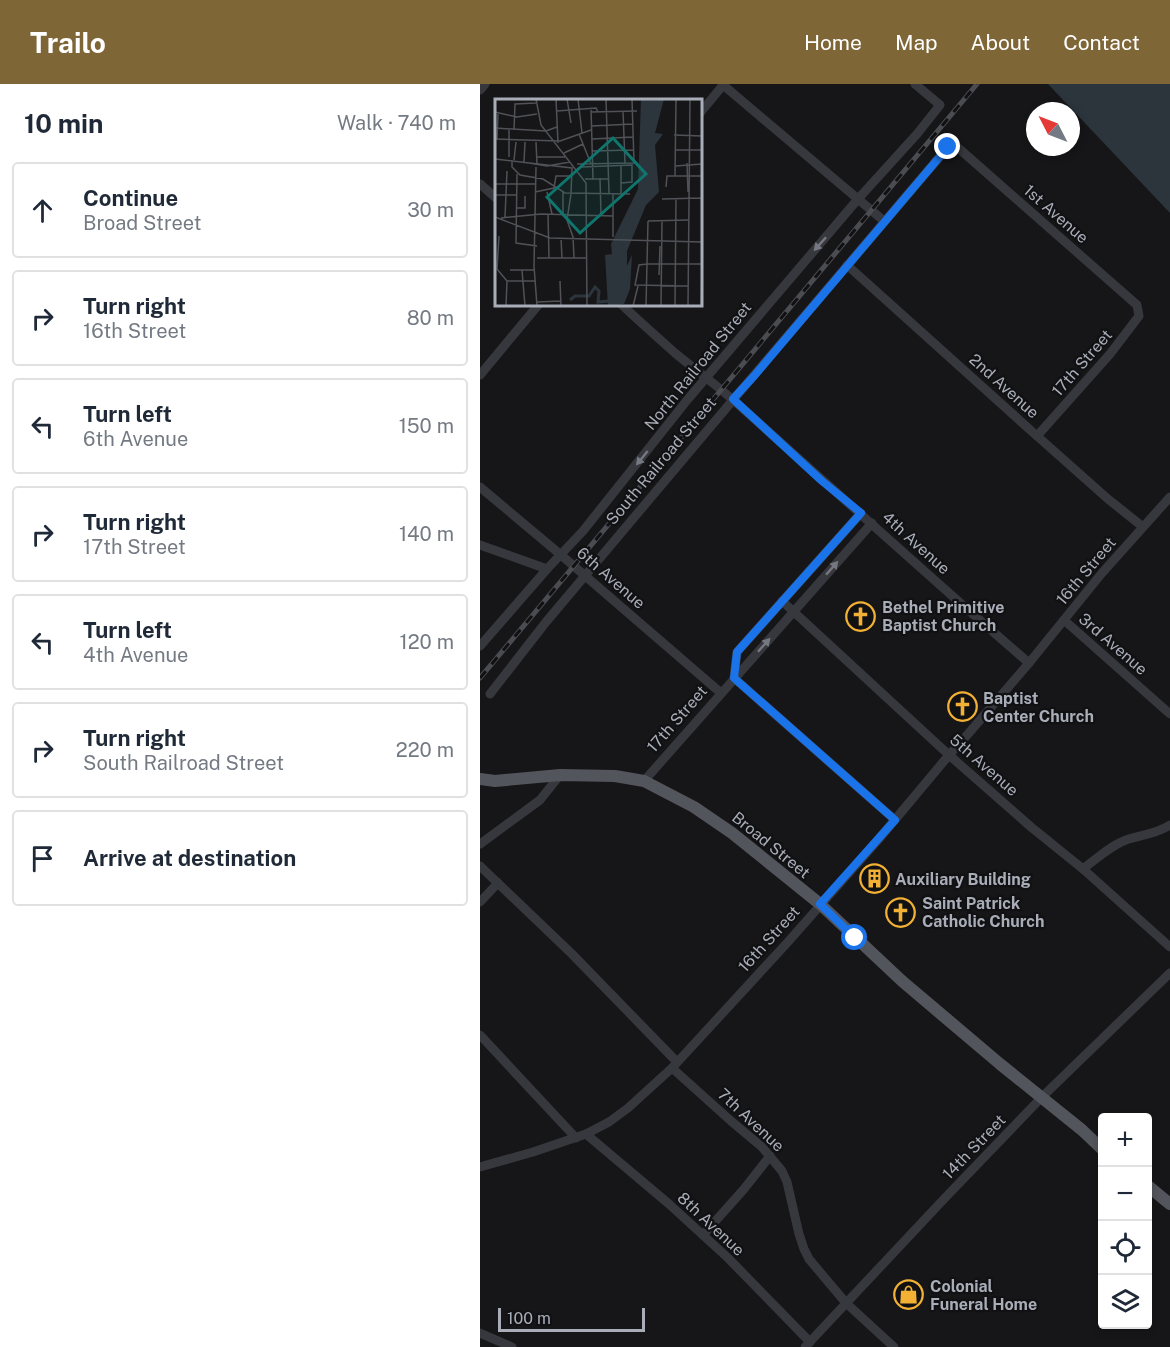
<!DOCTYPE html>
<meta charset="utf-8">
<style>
body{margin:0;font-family:"Public Sans",sans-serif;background:#f6f6f7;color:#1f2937}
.controls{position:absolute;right:18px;bottom:18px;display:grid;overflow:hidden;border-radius:6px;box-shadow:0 3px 9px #0003}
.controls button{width:54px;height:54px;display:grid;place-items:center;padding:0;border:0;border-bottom:2px solid #e0e1e3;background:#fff;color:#1f2937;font:30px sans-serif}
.compass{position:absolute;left:546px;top:18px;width:54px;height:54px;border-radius:50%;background:#fff;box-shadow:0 3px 9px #0003;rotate:312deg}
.scale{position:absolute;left:18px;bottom:15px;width:147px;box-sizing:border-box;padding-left:6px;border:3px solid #a8adb8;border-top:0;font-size:16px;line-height:21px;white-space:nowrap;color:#a8adb8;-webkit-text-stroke:4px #111113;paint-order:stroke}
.stop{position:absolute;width:18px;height:18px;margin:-14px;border:4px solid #1a73e8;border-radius:50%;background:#fff}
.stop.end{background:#1a73e8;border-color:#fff;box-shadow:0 2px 6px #0008}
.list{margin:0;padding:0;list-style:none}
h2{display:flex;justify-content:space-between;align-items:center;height:78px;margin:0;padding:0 24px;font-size:26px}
h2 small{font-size:20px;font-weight:400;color:#747a83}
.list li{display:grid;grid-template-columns:39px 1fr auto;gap:18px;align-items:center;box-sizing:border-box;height:96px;margin:0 12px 12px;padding:0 12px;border:2px solid #e0e1e3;border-radius:6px}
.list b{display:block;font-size:22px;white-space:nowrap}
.list p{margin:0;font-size:20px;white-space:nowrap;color:#747a83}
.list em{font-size:20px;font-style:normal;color:#747a83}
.icon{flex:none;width:33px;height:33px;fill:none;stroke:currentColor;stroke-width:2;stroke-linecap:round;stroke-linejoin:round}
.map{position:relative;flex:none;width:690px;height:1263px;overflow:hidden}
header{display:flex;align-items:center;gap:36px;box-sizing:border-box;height:84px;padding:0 30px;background:#7e6636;color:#fff}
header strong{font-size:28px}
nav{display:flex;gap:33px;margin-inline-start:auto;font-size:21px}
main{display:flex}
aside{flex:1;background:#fff}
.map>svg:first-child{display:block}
.water{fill:#2c353c}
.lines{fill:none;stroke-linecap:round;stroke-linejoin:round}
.minor{stroke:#37383d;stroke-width:9}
.major{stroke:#53555c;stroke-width:12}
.rail-casing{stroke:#4a4c52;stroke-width:5}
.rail{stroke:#111113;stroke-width:3;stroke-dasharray:9;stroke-linecap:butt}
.oneway{fill:#757881}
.route{stroke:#1a73e8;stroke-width:8}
.labels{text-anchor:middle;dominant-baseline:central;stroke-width:4.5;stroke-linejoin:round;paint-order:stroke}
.street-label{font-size:16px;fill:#a8adb8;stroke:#111113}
.poi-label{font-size:16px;font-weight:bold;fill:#a8adb8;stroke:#111113;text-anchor:start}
.inset-river{fill:none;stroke:#2c353c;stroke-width:3}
.inset-road{fill:none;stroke:#505258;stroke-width:1.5}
.view{fill:#0f766e;fill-opacity:0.15;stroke:#0f766e;stroke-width:3}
.inset-edge{fill:none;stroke:#a8adb8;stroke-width:3}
</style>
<header>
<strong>Trailo</strong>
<nav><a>Home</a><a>Map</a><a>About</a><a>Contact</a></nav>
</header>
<main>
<aside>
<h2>10 min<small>Walk · 740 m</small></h2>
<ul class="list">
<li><svg class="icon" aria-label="ahead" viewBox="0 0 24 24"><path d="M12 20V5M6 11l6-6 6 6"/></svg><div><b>Continue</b><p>Broad Street</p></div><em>30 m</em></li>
<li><svg class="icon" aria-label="right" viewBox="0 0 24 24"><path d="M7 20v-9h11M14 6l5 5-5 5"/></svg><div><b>Turn right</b><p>16th Street</p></div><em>80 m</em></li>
<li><svg class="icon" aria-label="left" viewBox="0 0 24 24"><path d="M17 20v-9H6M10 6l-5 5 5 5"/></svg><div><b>Turn left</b><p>6th Avenue</p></div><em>150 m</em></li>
<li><svg class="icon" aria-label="right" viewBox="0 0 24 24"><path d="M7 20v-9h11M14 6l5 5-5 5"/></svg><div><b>Turn right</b><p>17th Street</p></div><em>140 m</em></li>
<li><svg class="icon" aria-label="left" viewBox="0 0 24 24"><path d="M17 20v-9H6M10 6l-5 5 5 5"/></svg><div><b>Turn left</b><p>4th Avenue</p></div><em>120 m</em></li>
<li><svg class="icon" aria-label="right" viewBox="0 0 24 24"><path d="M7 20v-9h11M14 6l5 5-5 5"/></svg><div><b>Turn right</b><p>South Railroad Street</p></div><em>220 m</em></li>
<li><svg class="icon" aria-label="arrive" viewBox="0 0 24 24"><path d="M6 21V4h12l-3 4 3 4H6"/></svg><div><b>Arrive at destination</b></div></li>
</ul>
</aside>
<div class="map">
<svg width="690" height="1263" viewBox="0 0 690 1263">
<rect width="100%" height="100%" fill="#161618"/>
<path class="water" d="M568,0H690V129Z"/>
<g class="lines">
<g class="minor">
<path d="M242,0L404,137"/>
<path d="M0,6L5,0"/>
<path d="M220,29L244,0"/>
<path d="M0,100L16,114"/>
<path d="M367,181L557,352L628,415L663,443"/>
<path d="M141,220C159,237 177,253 195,269C214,285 234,299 252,315C351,403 448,492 549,579"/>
<path d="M0,291L59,220"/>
<path d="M0,403L81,471L241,609"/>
<path d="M0,461L67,485"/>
<path d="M302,517L469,671L551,743L603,785L690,863"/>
<path d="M584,536L690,630"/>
<path d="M0,562L67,485L103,447L208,315L270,242L378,115L437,50L460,21L435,0"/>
<path d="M254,594L415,736"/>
<path d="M254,594L257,568L381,429"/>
<path d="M10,610L66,538L253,316L468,63L476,62L657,221L659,232L630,270L557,352"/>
<path d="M164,697L392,439"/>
<path d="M0,760L60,716L80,691"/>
<path d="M0,782L92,870L197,978"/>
<path d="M603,785C616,775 630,762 646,756C661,751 676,750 690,741"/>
<path d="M0,818L18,799"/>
<path d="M0,951L96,1054"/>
<path d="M192,984L251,1037L282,1063L302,1087L307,1098L319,1150L324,1165L329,1175L366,1219L414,1263"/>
<path d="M106,1050L189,1120L248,1174L330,1258"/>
<path d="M0,1083L53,1068L106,1050L129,1038L148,1024L192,984L307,859L398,756L469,671L488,650L549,579L622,489L690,413"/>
<path d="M223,1151L264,1105L290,1072"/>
<path d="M0,1249L32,1263"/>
<path d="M325,1263L463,1116L561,1014L690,889"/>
</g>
<g class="major">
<path d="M0,695L15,697L80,691L135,692L164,697L214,723L252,749L340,820L422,897L520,980L602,1046L622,1065"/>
<path d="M668,1102L690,1120"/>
</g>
<defs>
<path id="rail" d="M0,594L497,0"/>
</defs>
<use href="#rail" class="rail-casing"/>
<use href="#rail" class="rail"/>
</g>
<defs><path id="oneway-solid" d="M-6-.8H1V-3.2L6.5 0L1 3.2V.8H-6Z" transform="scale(1.5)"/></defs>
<g class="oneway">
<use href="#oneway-solid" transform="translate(340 160) rotate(132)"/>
<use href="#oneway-solid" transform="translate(162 374) rotate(129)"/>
<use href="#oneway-solid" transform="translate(352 484) rotate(-49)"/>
<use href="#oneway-solid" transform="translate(284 561) rotate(-48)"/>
</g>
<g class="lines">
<path class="route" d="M375,854L340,820L415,736L254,594L257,568L381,429L342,397L253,315L274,292L468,63"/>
</g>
<defs>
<symbol id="church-ring" viewBox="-11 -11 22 22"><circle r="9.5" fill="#111113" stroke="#f2b134" stroke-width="1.5"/><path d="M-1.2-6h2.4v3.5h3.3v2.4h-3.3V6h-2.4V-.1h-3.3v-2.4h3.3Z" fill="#f2b134"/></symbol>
<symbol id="building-ring" viewBox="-11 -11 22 22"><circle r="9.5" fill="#111113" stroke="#f2b134" stroke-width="1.5"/><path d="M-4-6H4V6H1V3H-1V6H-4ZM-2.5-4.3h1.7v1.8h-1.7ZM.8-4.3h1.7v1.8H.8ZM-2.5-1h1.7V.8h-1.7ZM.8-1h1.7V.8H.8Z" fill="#f2b134"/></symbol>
<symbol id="shop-ring" viewBox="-11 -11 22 22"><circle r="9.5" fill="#111113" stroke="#f2b134" stroke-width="1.5"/><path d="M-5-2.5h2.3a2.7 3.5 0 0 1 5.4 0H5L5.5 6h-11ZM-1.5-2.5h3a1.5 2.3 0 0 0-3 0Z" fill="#f2b134"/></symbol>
</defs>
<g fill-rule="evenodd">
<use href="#church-ring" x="364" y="516" width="33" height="33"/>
<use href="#church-ring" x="466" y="606" width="33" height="33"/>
<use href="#building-ring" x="378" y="778" width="33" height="33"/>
<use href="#church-ring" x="404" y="812" width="33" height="33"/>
<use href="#shop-ring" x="412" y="1194" width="33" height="33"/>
</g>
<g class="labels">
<g class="street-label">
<text transform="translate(576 130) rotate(41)">1st Avenue</text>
<text transform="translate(602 279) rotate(-49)">17th Street</text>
<text transform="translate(218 282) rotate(-51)">North Railroad Street</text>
<text transform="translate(524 302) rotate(42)">2nd Avenue</text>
<text transform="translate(181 377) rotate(-50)">South Railroad Street</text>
<text transform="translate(436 459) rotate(42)">4th Avenue</text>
<text transform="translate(606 487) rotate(-50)">16th Street</text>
<text transform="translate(131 494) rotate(41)">6th Avenue</text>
<text transform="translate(633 560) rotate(41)">3rd Avenue</text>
<text transform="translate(197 635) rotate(-49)">17th Street</text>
<text transform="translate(504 681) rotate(41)">5th Avenue</text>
<text transform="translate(291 761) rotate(39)">Broad Street</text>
<text transform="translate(289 855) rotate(-48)">16th Street</text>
<text transform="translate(271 1036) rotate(43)">7th Avenue</text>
<text transform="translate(494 1063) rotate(-46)">14th Street</text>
<text transform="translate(231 1140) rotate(43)">8th Avenue</text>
</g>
<g class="poi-label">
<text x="402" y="523">Bethel Primitive<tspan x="402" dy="18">Baptist Church</tspan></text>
<text x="503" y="614">Baptist<tspan x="503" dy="18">Center Church</tspan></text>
<text x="415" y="795">Auxiliary Building</text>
<text x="442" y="819">Saint Patrick<tspan x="442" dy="18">Catholic Church</tspan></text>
<text x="450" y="1202">Colonial<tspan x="450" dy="18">Funeral Home</tspan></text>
</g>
</g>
<g transform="translate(15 15)">
<rect width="207" height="207" fill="#161618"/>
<path d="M146,0H169L160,34L168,35L160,46L164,93L151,106L132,152V167L137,156L135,190L129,205L113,207L110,156L117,155L116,145L143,90Z" fill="#2c353c"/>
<path class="inset-river" d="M75,201L80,197H94L100,188L104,192L103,203L114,202"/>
<path class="inset-road" d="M41,0L46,26L91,84L92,207M61,0L63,44M72,0L76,24M83,0L87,34M111,0L114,94M207,0V20M96,9L98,80M62,12L101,9L103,13M128,12L130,64M0,13L22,18L42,15M96,13L142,12M96,27L138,25M0,29L51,32L62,28M14,31V58M19,31L20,5L41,4M84,35L96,65M179,36L207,37M0,40L65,42L96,31M97,40L138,38M2,41L3,15M41,43L42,65M180,51H207M97,52L138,51M69,54L88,45M42,58H70M0,60L77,69L76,94M17,61V68L25,76L48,80L70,94L135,95M19,61L21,43M28,63L52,67L75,63M29,63L30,43M192,64L193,93M82,65L139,64L137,0M126,66V94M181,67L207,65M41,68L39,167L42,207M87,68L137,66V83L126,84M22,75L21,144L42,147M180,77L181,0M105,79L106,116M90,80H114M0,85H40M171,88L172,77H207M207,92V112M40,93L59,89L61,77H77M52,93L57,115M118,94V138M76,95L72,121L78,138L79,159M0,96H21M167,100L207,99M21,109H30V97M53,115L54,159M68,115V93M0,118L55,139L207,143M10,118L12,72M6,119L46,115L118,117M153,122L193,121M207,125V160M66,139L67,159M42,159H91M152,165L144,166L140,186L193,187M152,165H207M2,170L12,182L11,207M2,170L4,137M15,171H40M27,171L30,207M164,176L165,147M12,182H40M65,182L66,207M42,203L66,202M138,207L143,187M151,207L153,122M166,207L167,121M180,207L181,99M193,207L195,0M206,207L207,171"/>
<path class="view" d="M118,39L151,75L85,134L52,98Z"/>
<rect width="207" height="207" class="inset-edge"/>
</g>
</svg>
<div class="controls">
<button>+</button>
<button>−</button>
<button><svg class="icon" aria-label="locate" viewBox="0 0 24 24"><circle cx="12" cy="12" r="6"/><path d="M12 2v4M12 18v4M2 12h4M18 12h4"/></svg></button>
<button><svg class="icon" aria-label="layers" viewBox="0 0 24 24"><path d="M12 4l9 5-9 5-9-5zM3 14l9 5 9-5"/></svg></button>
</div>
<svg class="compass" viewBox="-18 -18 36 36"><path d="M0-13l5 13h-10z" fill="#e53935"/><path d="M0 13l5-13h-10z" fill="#747a83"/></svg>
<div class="scale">100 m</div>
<div class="stop" style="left:375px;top:854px"></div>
<div class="stop end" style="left:468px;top:63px"></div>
</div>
</main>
